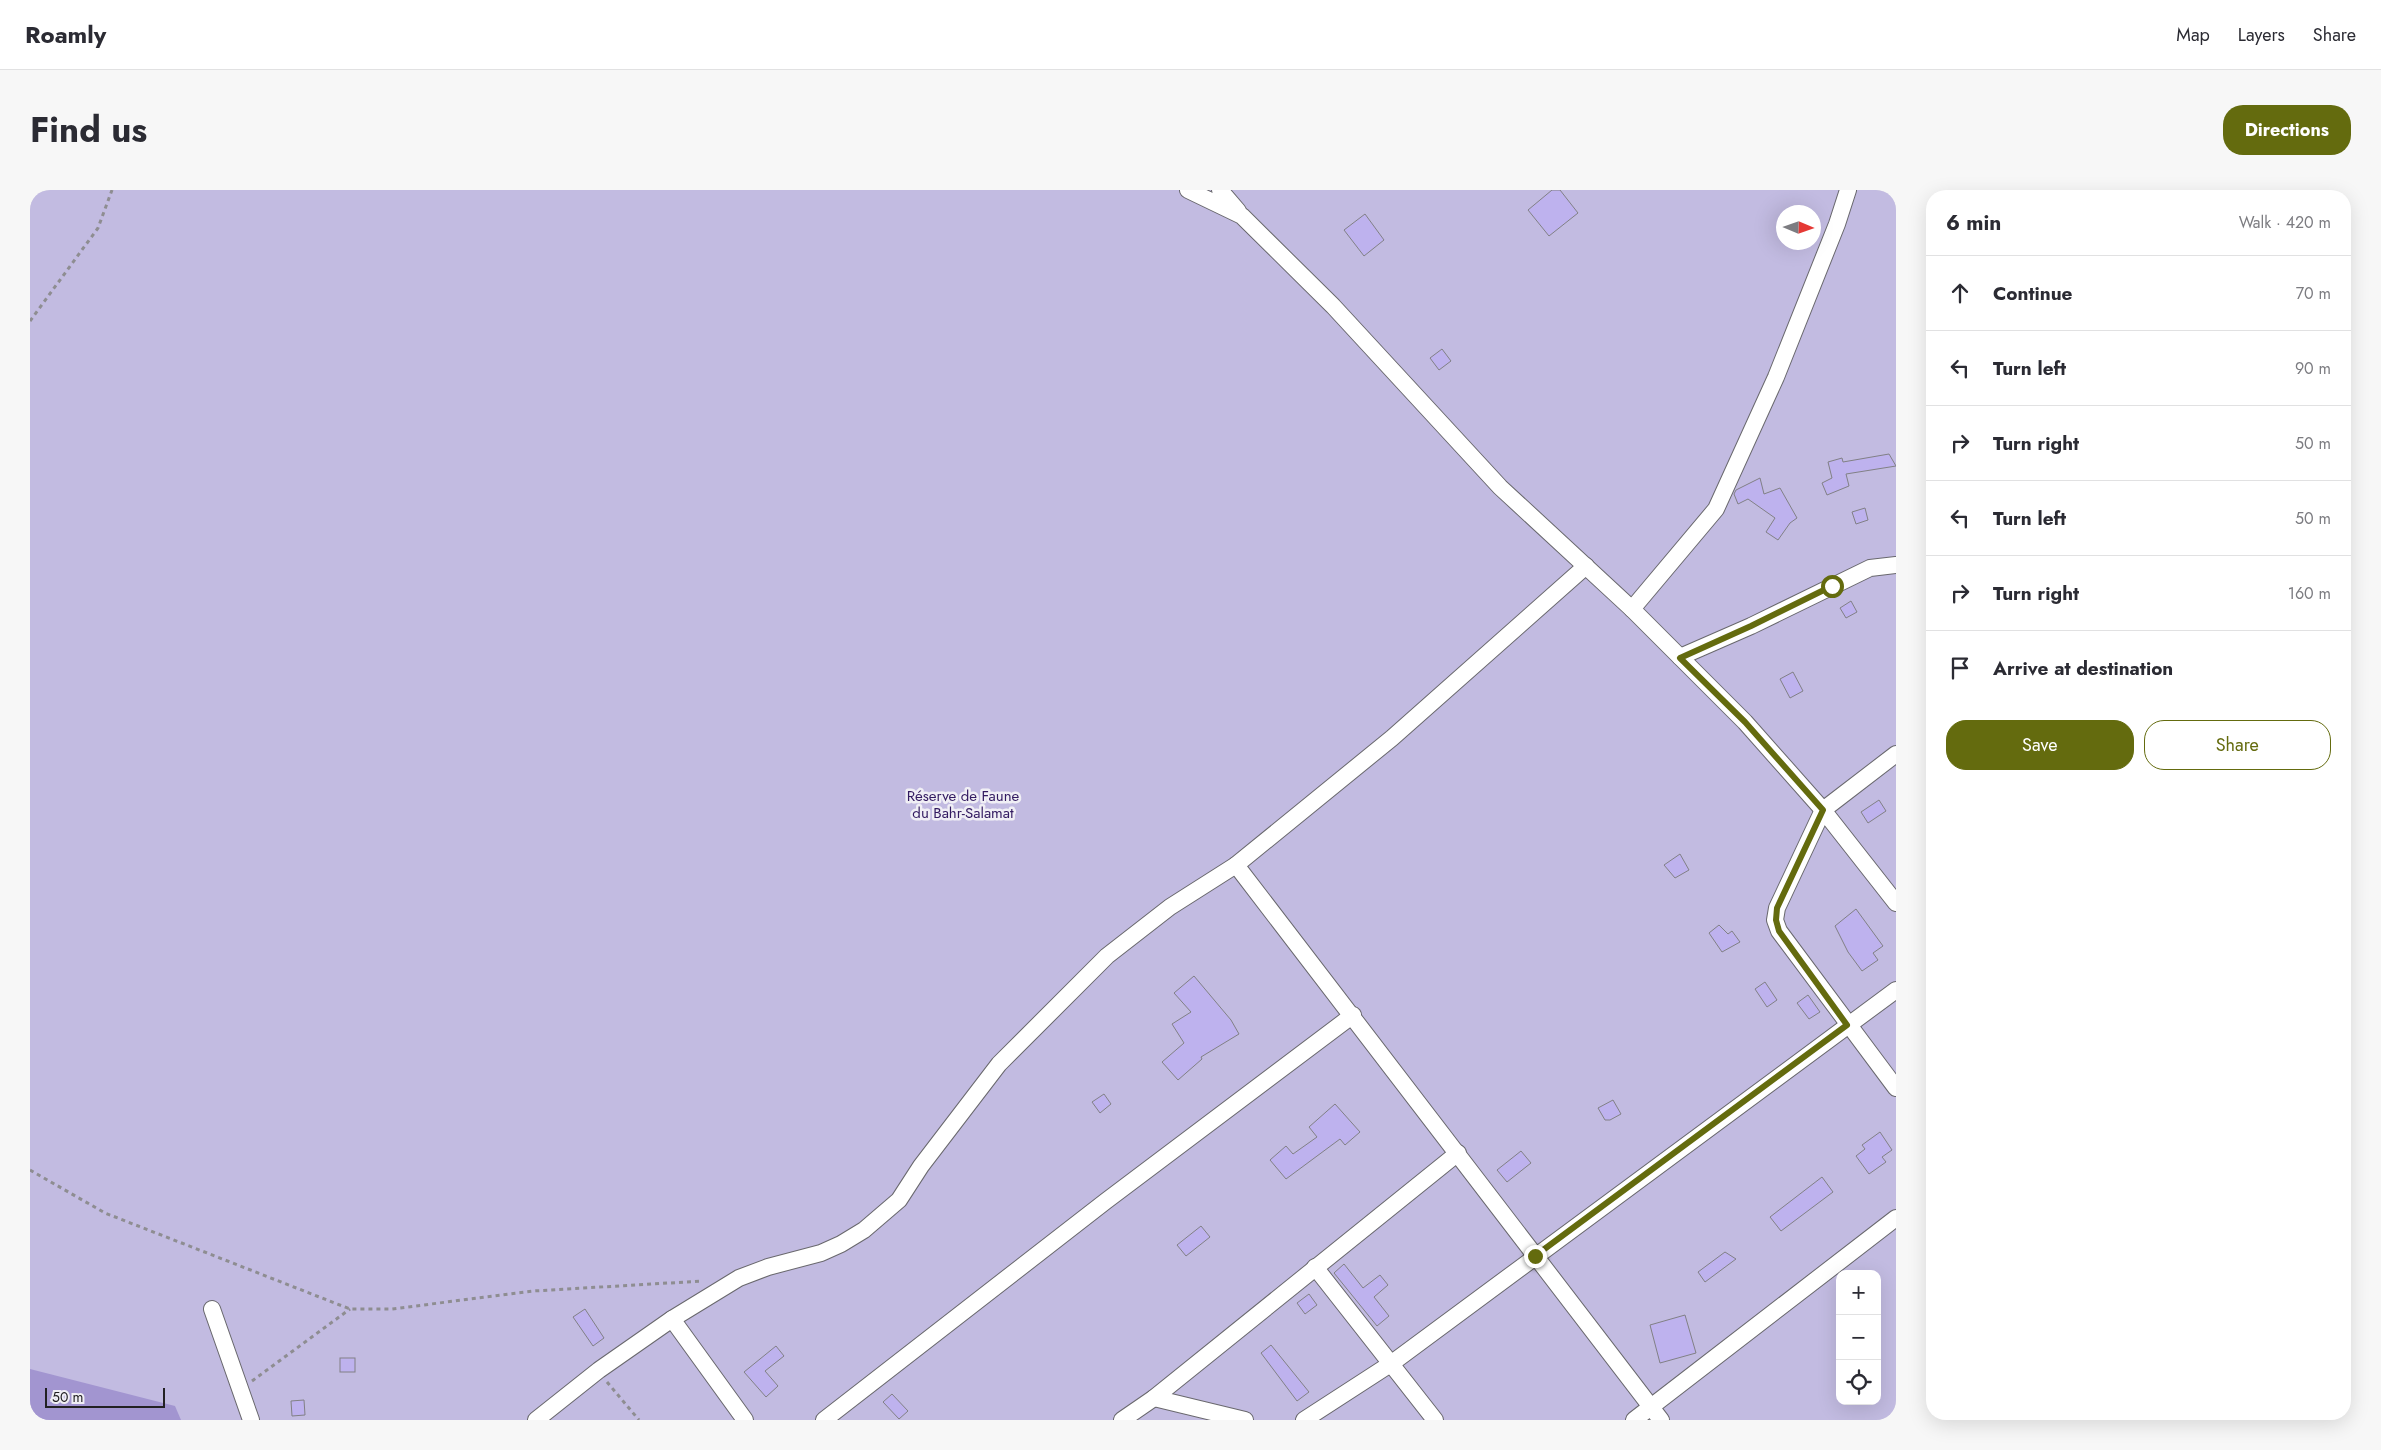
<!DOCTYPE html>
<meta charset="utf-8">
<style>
body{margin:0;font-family:Jost,sans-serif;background:#f7f7f7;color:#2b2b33}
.controls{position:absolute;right:15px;bottom:15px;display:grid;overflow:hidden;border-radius:10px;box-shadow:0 5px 20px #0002}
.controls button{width:45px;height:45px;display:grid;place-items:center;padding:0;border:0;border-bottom:1px solid #e1e1e2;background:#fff;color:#2b2b33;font:25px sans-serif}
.compass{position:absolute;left:1746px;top:15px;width:45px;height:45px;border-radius:50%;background:#fff;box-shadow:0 5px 20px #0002;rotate:92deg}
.scale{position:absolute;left:15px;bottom:12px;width:120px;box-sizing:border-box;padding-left:5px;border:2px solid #222123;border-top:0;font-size:14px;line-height:18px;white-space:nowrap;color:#222123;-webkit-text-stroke:4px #f0eff5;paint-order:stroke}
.stop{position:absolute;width:15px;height:15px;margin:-11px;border:4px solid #646b0e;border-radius:50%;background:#fff}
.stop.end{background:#646b0e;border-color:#fff;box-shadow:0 1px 5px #0008}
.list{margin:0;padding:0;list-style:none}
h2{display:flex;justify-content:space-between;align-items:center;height:65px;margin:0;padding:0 20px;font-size:21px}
h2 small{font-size:16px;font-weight:400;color:#7c7c81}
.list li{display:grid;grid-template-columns:32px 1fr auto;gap:15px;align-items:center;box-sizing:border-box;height:75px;padding:0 20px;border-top:1px solid #e1e1e2}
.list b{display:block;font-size:19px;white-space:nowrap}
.list em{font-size:16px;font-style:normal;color:#7c7c81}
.actions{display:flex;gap:10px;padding:15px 20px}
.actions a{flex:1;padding:11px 0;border:1px solid #646b0e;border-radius:20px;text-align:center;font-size:18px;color:#646b0e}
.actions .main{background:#646b0e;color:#fff}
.icon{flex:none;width:28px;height:28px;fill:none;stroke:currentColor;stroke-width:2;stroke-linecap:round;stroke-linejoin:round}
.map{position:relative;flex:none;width:1866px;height:1230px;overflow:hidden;border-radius:20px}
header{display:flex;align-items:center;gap:30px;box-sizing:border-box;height:70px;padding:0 25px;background:#fff;border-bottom:1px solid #e1e1e2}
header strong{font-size:24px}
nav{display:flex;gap:28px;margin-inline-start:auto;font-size:18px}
.intro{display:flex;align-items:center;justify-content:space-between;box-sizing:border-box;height:120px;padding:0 30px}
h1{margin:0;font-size:35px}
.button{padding:12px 22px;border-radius:20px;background:#646b0e;color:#fff;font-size:18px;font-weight:700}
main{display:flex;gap:30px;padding:0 30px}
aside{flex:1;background:#fff;border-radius:20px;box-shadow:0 5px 20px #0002}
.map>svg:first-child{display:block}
.green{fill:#c2bbe1;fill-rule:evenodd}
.water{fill:#a295d0}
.building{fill:#beb2ee;stroke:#818085}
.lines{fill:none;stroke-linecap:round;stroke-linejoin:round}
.street-casing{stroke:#69686d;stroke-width:18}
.path{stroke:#8e8d91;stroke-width:3;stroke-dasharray:4 4;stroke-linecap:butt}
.street{stroke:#fff;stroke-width:16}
.route{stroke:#646b0e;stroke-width:6}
.labels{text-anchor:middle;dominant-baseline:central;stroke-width:5;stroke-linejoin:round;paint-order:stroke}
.park-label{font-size:15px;fill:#321a60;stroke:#f0eff5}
</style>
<header>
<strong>Roamly</strong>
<nav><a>Map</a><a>Layers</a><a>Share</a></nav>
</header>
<div class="intro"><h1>Find us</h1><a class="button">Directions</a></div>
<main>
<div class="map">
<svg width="1866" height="1230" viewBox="0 0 1866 1230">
<rect width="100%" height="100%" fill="#e3e2e8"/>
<path class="green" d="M0,0H1866V1230H0ZM1754,22H1784V52H1754ZM1810,1084H1847V1211H1810Z"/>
<path class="water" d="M0,1179L145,1216L151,1230H0Z"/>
<g class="building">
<path d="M1522,0H1530L1548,23L1519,46L1498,20Z"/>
<path d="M1335,24L1354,50L1334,66L1314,40Z"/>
<path d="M1412,159L1421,171L1409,180L1400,168Z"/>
<path d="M1859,264L1866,276L1816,284L1819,296L1797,305L1792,293L1802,288L1798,272L1812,268L1813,272Z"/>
<path d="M1730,288L1734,304L1750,298L1767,328L1760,333L1748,350L1736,342L1745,328L1718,309L1708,314L1704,304L1706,300Z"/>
<path d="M1835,318L1838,330L1826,334L1822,322Z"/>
<path d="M1821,411L1827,422L1816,428L1810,418Z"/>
<path d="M1763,482L1773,501L1760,508L1750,489Z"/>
<path d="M1849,610L1856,621L1838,633L1831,622Z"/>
<path d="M1650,664L1659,680L1645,688L1634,675Z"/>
<path d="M1826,719L1853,756L1843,763L1848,770L1832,781L1818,762L1805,736Z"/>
<path d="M1689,735L1698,744L1702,741L1710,752L1692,762L1679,743Z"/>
<path d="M1164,786L1201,830L1209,844L1171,867L1172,869L1148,890L1132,872L1154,853L1142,834L1161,822L1144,803Z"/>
<path d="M1735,792L1747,810L1737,817L1725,799Z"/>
<path d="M1778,805L1790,822L1779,829L1767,813Z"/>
<path d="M1074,904L1081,914L1070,923L1062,912Z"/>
<path d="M1583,910L1591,924L1580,930H1575L1568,918Z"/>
<path d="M1305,914L1330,942L1315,955L1310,949L1256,989L1240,970L1256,956L1263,964L1287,947L1279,937Z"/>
<path d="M1850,942L1862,960L1852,967L1856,972L1839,984L1826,966L1835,959L1832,955Z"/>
<path d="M1491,961L1501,973L1477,992L1467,980Z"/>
<path d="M1792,987L1803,1002L1751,1041L1740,1027Z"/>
<path d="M1171,1036L1180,1047L1156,1066L1147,1055Z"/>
<path d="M1695,1062L1706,1069L1675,1092L1668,1082Z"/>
<path d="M1314,1074L1333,1098L1350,1085L1358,1095L1344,1107L1359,1126L1347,1136L1304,1083Z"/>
<path d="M1279,1104L1287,1115L1275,1124L1267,1113Z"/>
<path d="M555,1119L574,1148L563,1156L543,1127Z"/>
<path d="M1655,1125L1666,1163L1630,1173L1620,1135Z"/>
<path d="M1241,1155L1279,1202L1267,1211L1231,1163Z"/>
<path d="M746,1156L754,1166L735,1181L748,1196L736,1207L714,1182Z"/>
<rect x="310" y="1168" width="15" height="14"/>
<path d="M862,1204L878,1221L869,1229L853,1212Z"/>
<path d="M274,1210L275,1225L262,1226L261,1211Z"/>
</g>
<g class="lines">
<defs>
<g id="street">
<path d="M1158,0L1212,26L1303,116L1470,297L1602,419L1715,532L1793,620L1866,713"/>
<path d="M1190,0L1208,21"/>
<path d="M1602,419L1686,319L1746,187L1807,34L1818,0"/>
<path d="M1650,467L1721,436L1840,378L1866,375"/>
<path d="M1866,564L1793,620L1747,718L1745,730L1749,741L1866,898"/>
<path d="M1206,675L1631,1230"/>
<path d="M1285,1077L1405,1230"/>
<path d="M182,1119L221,1230"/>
<path d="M642,1129L709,1088L738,1077L791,1063L811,1054L834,1040L869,1010L891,976L969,874L1077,766L1140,717L1206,675L1362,548L1556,376"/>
<path d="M1124,1208L1215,1230"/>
<path d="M506,1230L569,1180L642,1129L715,1230"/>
<path d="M794,1230L1076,1011L1323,825"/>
<path d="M1092,1230L1124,1208L1428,963"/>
<path d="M1274,1230L1362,1173L1866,800"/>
<path d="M1604,1230L1866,1028"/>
</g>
</defs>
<use href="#street" class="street-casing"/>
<g class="path">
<path d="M0,131L68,38L82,0"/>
<path d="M0,980L75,1023L320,1119H362L503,1101L673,1091"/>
<path d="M222,1191L320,1119"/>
<path d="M577,1192L609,1230"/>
</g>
<use href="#street" class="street"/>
</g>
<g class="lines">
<path class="route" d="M1505,1066L1817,835L1749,741L1746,730L1747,718L1793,620L1715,532L1650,468L1721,436L1802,396"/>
</g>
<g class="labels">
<g class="park-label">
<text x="933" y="606">Réserve de Faune<tspan x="933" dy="17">du Bahr-Salamat</tspan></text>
</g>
</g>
</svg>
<div class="controls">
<button>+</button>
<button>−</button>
<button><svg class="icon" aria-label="locate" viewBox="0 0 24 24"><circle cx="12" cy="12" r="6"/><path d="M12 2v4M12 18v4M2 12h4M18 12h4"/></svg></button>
</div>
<svg class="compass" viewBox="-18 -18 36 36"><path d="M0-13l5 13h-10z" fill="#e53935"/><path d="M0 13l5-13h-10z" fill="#7c7c81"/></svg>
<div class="scale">50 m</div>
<div class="stop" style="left:1802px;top:396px"></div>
<div class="stop end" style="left:1505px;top:1066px"></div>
</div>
<aside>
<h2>6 min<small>Walk · 420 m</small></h2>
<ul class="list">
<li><svg class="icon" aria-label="ahead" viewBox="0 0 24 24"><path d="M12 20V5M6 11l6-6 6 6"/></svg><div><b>Continue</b></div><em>70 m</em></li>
<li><svg class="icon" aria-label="left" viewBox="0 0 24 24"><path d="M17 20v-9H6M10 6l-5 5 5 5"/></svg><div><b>Turn left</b></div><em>90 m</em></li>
<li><svg class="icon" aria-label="right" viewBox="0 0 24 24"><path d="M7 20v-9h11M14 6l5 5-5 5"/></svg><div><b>Turn right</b></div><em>50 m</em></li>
<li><svg class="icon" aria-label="left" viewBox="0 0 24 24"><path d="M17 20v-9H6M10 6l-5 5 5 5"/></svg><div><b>Turn left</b></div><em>50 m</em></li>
<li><svg class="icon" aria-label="right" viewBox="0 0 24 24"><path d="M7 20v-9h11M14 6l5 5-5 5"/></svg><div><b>Turn right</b></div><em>160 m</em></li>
<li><svg class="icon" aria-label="arrive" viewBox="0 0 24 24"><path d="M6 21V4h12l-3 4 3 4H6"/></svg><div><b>Arrive at destination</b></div></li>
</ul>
<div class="actions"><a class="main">Save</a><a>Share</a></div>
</aside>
</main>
